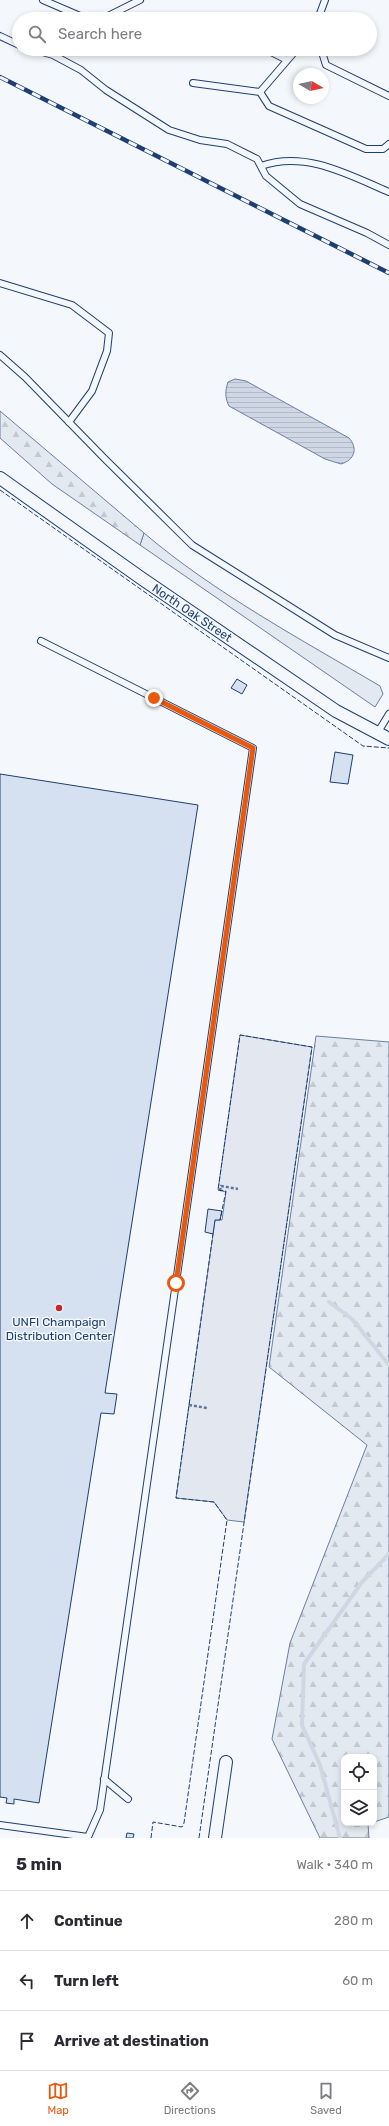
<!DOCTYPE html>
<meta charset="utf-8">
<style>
body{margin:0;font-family:Rubik,sans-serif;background:#f7f7f7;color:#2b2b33}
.controls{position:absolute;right:12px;bottom:12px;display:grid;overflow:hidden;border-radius:8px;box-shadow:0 2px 6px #0003}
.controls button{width:36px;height:36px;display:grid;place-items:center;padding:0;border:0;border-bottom:1px solid #e1e1e2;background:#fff;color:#2b2b33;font:20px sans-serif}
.compass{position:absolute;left:293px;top:68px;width:36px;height:36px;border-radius:50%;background:#fff;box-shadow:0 2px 6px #0003;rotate:99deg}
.stop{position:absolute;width:12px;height:12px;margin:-9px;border:3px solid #ea580c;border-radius:50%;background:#fff}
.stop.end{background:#ea580c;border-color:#fff;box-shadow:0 1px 4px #0008}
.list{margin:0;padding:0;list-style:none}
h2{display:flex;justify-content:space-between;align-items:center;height:52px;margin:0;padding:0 16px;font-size:17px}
h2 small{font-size:13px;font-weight:400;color:#7c7c81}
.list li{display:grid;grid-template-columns:26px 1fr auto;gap:12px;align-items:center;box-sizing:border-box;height:60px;padding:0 16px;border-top:1px solid #e1e1e2}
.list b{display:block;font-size:15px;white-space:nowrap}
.list em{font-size:13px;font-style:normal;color:#7c7c81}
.icon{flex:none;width:22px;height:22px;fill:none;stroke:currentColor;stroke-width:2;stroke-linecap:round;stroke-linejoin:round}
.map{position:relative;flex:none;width:389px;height:1838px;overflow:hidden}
.search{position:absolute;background:#fff;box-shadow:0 2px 6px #0003;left:12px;right:12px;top:12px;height:44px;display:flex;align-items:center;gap:10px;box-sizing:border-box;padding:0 14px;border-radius:22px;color:#7c7c81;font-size:15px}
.sheet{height:232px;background:#fff}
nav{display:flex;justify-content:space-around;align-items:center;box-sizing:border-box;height:56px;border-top:1px solid #e1e1e2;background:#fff;font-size:11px;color:#7c7c81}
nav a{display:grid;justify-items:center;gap:2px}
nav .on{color:#ea580c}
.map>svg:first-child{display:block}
.green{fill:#e3e9f0;stroke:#687fa3}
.forest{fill:url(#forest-firs);stroke:#687fa3}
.parking{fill:#e3e8f0;stroke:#687fa3}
.water{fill:url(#water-rules);stroke:#687fa3}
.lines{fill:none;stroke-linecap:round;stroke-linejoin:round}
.stream{stroke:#cfd7e4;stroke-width:4}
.building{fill:#d5e0f0;stroke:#1d3f73}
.service-casing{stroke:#1d3f73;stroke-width:8}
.minor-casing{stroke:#1d3f73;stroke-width:14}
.path{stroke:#5e769c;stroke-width:2.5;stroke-dasharray:3 2;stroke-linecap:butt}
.service{stroke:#f4f7fb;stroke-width:6}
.minor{stroke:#f4f7fb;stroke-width:12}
.rail-casing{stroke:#1d3f73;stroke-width:4.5}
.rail{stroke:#f4f7fb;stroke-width:3;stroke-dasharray:9;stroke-linecap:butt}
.fence{stroke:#1d3f73;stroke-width:1;stroke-dasharray:5 2;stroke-linecap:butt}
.route{stroke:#ea580c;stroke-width:5}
.poi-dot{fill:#c62828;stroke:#f4f7fb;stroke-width:1.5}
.labels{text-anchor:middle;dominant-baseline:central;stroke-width:3;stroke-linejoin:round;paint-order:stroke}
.street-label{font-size:12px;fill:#1d3f73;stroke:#f4f7fb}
.poi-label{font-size:12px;fill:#1d3f73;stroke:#f4f7fb}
</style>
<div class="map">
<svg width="389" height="1838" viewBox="0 0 389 1838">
<defs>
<pattern id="forest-firs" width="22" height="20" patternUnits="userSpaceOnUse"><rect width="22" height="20" fill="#e3e9f0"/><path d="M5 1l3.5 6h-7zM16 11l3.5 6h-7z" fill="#c2c9d1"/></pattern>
<pattern id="water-rules" width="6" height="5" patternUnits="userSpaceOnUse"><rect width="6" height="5" fill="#cfd7e4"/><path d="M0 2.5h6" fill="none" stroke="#b1bac7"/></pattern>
</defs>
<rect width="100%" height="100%" fill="#f4f7fb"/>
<path class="green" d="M144,533C213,592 302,640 380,686L383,694L375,707L140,545Z"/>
<g class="forest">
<path d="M0,411L144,533L140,545L52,484L0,438Z"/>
<path d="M316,1036L389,1042V1817L374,1822V1757H344V1823H370L368,1824L369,1838H320L272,1739L290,1643L367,1445L269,1367Z"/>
</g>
<path class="parking" d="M240,1035L312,1047L244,1522L227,1520L214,1502L176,1498L215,1220H222L226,1192L218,1190Z"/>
<path class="water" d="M235,379L246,381L349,438C358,448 355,460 341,464L325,459L229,406C225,398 225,391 228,382Z"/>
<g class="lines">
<g class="stream">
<path d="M329,1302L352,1319L389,1365"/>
<path d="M340,1838L320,1765L302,1725L304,1664L362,1582L389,1554"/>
</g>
</g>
<g class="building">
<path d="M237,679L247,685L242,694L231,688Z"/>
<path d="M335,752L353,755L348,784L330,782Z"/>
<path d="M0,774L198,805L105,1393L117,1394L114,1414L101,1413L39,1803L14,1799V1804L6,1803L7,1798L0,1797Z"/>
<path d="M208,1209L222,1211L220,1220H215L213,1234L205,1232Z"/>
<path d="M127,1833L134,1834L133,1838H126Z"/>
</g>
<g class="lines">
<defs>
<g id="service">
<path d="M43,0L87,19"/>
<path d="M102,19L140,0"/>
<path d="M318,19L325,0"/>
<path d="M0,36L19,45"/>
<path d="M32,49L53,55L81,70L106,90L169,130L200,140L227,144L257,159L266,176L300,204L367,233L389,245"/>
<path d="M265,49L287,60"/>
<path d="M321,49L326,65L389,96"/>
<path d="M193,83L260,92L269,106L366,149H383L389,144"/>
<path d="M260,92L297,49"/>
<path d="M261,166C305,150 349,175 389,192"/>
<path d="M0,283L72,305L109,333L107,351L92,391L69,422"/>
<path d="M0,355L25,377L105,459L192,545L335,635L389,658"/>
<path d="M378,732L389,714"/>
<path d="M104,1779L128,1799"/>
<path d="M0,1825L88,1837L100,1810L253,748L41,641"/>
</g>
<g id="minor">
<path d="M0,478L141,578L336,711L389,739"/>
<path d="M215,1838L226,1762"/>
</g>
</defs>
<use href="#service" class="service-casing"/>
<use href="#minor" class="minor-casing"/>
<g class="path">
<path d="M220,1191L221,1186L238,1189"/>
<path d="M189,1405L207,1408"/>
</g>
<use href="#service" class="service"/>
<use href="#minor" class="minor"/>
<defs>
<path id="rail" d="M0,77L389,273"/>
</defs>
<use href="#rail" class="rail-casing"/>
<use href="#rail" class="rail"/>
<g class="fence">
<path d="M0,490L363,746L389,748"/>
<path d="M151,1838L153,1822L182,1827L184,1823L227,1520L214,1502L176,1498L213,1234"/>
<path d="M199,1838L312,1047L240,1035L218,1190L226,1191L220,1220"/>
</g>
</g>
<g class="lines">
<path class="route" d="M154,698L253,748L176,1283"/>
</g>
<circle class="poi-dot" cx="59" cy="1308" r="4"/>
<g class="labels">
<g class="street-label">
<text transform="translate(192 613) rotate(34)">North Oak Street</text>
</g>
<g class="poi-label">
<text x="59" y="1322">UNFI Champaign<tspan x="59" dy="14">Distribution Center</tspan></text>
</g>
</g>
</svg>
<div class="controls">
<button><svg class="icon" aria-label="locate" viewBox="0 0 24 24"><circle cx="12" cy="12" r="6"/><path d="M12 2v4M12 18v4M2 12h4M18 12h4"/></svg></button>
<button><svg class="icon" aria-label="layers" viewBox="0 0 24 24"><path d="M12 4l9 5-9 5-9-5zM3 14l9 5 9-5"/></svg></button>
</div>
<svg class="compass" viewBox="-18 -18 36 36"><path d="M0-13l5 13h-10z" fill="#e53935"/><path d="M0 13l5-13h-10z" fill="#7c7c81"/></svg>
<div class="stop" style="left:176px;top:1283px"></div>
<div class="stop end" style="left:154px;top:698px"></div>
<div class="search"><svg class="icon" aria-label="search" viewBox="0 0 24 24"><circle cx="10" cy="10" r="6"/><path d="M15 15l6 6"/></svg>Search here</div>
</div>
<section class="sheet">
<h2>5 min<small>Walk · 340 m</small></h2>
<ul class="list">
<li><svg class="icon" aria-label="ahead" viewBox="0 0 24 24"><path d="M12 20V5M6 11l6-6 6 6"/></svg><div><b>Continue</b></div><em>280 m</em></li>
<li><svg class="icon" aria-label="left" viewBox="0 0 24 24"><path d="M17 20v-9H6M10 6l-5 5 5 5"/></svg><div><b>Turn left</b></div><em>60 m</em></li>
<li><svg class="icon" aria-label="arrive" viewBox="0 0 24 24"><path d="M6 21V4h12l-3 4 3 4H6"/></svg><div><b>Arrive at destination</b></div></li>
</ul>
</section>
<nav>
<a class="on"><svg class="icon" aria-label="map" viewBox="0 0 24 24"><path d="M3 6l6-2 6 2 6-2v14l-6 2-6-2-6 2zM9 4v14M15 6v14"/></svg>Map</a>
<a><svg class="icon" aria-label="directions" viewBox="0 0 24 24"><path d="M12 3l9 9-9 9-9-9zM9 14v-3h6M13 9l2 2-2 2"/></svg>Directions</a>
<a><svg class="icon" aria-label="saved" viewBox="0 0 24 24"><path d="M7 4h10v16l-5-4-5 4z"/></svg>Saved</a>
</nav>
